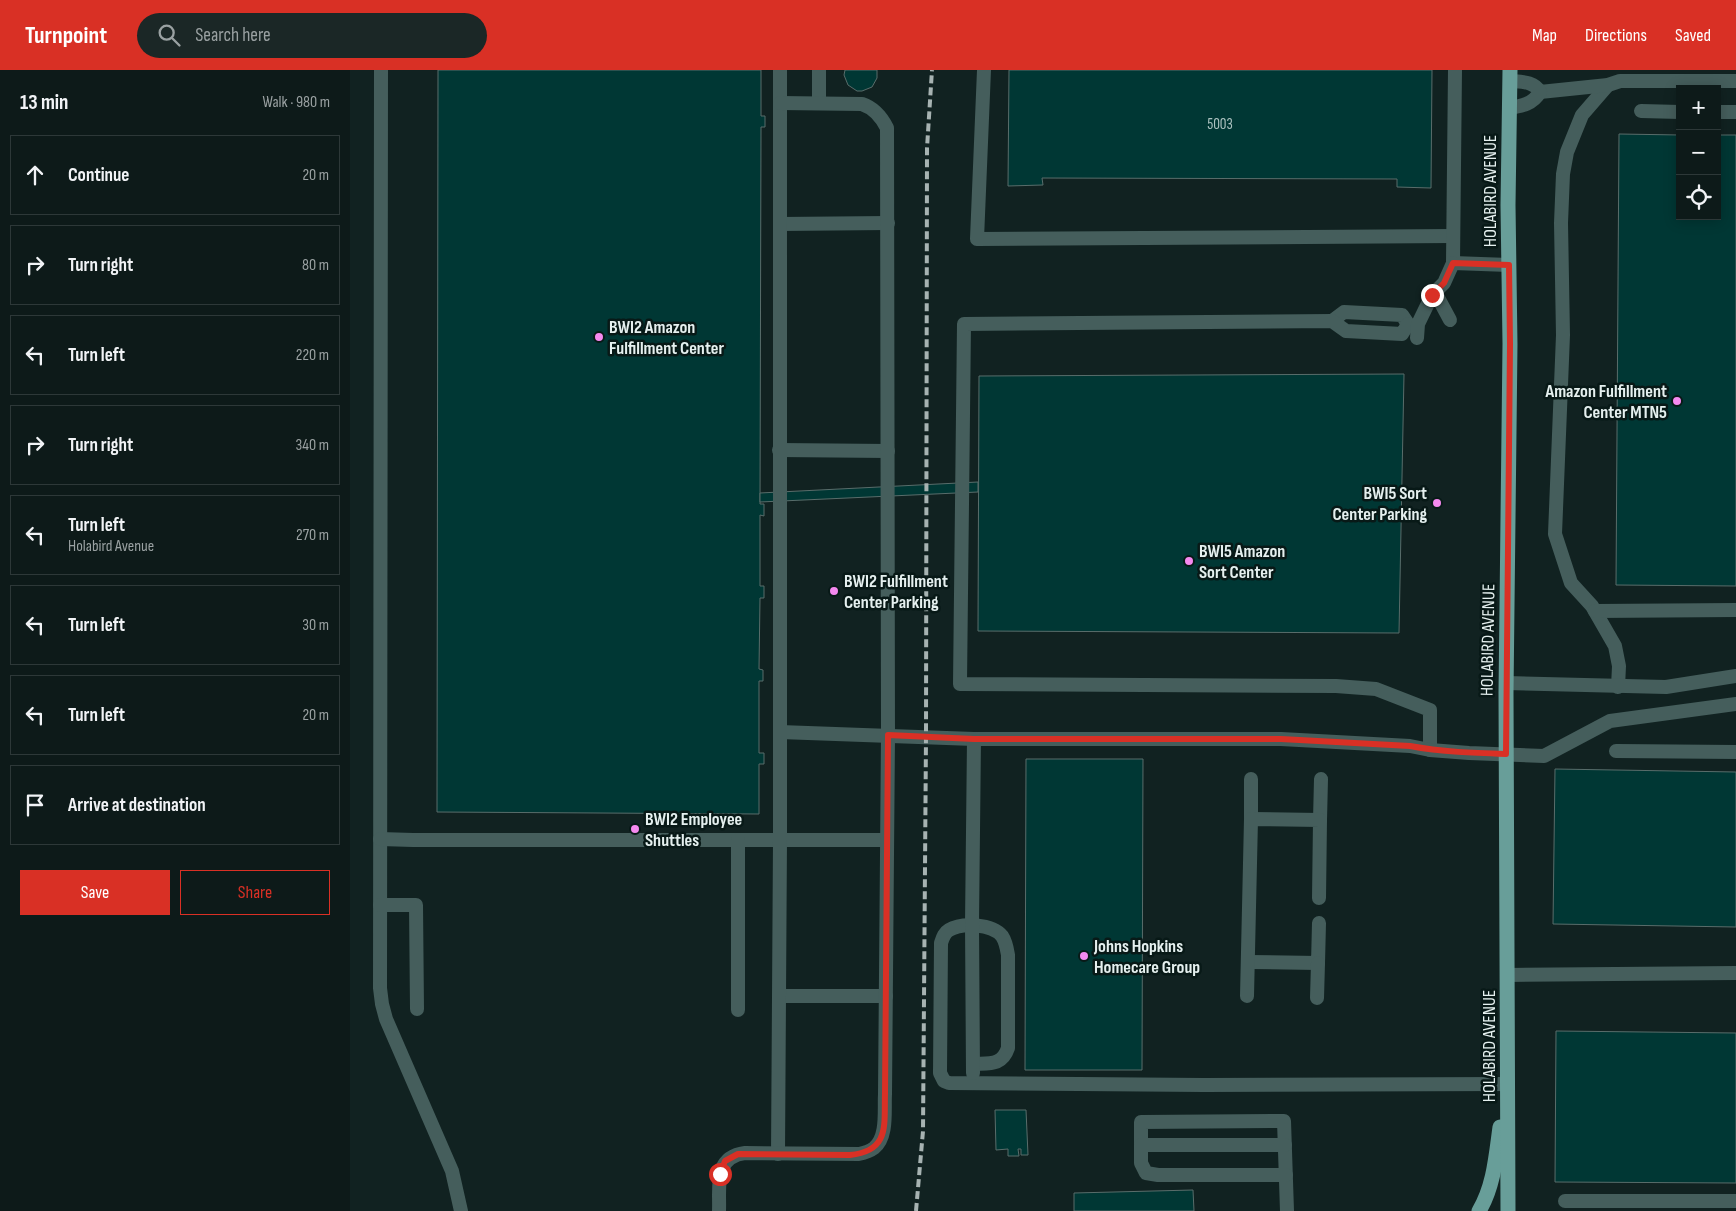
<!DOCTYPE html>
<meta charset="utf-8">
<style>
body{margin:0;font-family:"Sofia Sans Condensed",sans-serif;background:#1b2726;color:#f1f3f6}
.controls{position:absolute;right:15px;top:15px;display:grid;overflow:hidden;border-radius:0px;box-shadow:0 2px 12px #0003}
.controls button{width:45px;height:45px;display:grid;place-items:center;padding:0;border:0;border-bottom:1px solid #2d3838;background:#0d1a19;color:#f1f3f6;font:25px sans-serif}
.stop{position:absolute;width:15px;height:15px;margin:-11px;border:4px solid #d93025;border-radius:50%;background:#fff}
.stop.end{background:#d93025;border-color:#fff;box-shadow:0 1px 5px #0008}
.list{margin:0;padding:0;list-style:none}
h2{display:flex;justify-content:space-between;align-items:center;height:65px;margin:0;padding:0 20px;font-size:21px}
h2 small{font-size:16px;font-weight:400;color:#9aa1a2}
.list li{display:grid;grid-template-columns:32px 1fr auto;gap:15px;align-items:center;box-sizing:border-box;height:80px;margin:0 10px 10px;padding:0 10px;border:1px solid #2d3838;border-radius:0px}
.list b{display:block;font-size:19px;white-space:nowrap}
.list p{margin:0;font-size:16px;white-space:nowrap;color:#9aa1a2}
.list em{font-size:16px;font-style:normal;color:#9aa1a2}
.actions{display:flex;gap:10px;padding:15px 20px}
.actions a{flex:1;padding:11px 0;border:1px solid #d93025;border-radius:0px;text-align:center;font-size:18px;color:#d93025}
.actions .main{background:#d93025;color:#fff}
.icon{flex:none;width:28px;height:28px;fill:none;stroke:currentColor;stroke-width:2;stroke-linecap:round;stroke-linejoin:round}
.map{position:relative;flex:none;width:1386px;height:1141px;overflow:hidden}
header{display:flex;align-items:center;gap:30px;box-sizing:border-box;height:70px;padding:0 25px;background:#d93025;color:#fff}
header strong{font-size:24px}
nav{display:flex;gap:28px;margin-inline-start:auto;font-size:18px}
.search{width:350px;height:45px;background:#1b2726;display:flex;align-items:center;gap:12px;box-sizing:border-box;padding:0 18px;border-radius:28px;color:#9aa1a2;font-size:19px}
main{display:flex}
aside{flex:1;background:#0d1a19}
.map>svg:first-child{display:block}
.building{fill:#003734;stroke:#596d6b}
.lines{fill:none;stroke-linecap:round;stroke-linejoin:round}
.minor{stroke:#455e5c;stroke-width:14}
.major{stroke:#689e99;stroke-width:15}
.rail{stroke:#a7b3b2;stroke-width:4;stroke-dasharray:8 4;stroke-linecap:butt}
.route{stroke:#d93025;stroke-width:6}
.poi-dot{fill:#f589ef;stroke:#081917;stroke-width:2}
.labels{text-anchor:middle;dominant-baseline:central;stroke-width:5;stroke-linejoin:round;paint-order:stroke}
.number-label{font-size:15px;fill:#acc2c0}
.street-label{font-size:18px;fill:#e5f0ef;stroke:#081917}
.poi-label{font-size:18px;font-weight:bold;fill:#e5f0ef;stroke:#081917;text-anchor:start}
</style>
<header>
<strong>Turnpoint</strong>
<div class="search"><svg class="icon" aria-label="search" viewBox="0 0 24 24"><circle cx="10" cy="10" r="6"/><path d="M15 15l6 6"/></svg>Search here</div>
<nav><a>Map</a><a>Directions</a><a>Saved</a></nav>
</header>
<main>
<aside>
<h2>13 min<small>Walk · 980 m</small></h2>
<ul class="list">
<li><svg class="icon" aria-label="ahead" viewBox="0 0 24 24"><path d="M12 20V5M6 11l6-6 6 6"/></svg><div><b>Continue</b></div><em>20 m</em></li>
<li><svg class="icon" aria-label="right" viewBox="0 0 24 24"><path d="M7 20v-9h11M14 6l5 5-5 5"/></svg><div><b>Turn right</b></div><em>80 m</em></li>
<li><svg class="icon" aria-label="left" viewBox="0 0 24 24"><path d="M17 20v-9H6M10 6l-5 5 5 5"/></svg><div><b>Turn left</b></div><em>220 m</em></li>
<li><svg class="icon" aria-label="right" viewBox="0 0 24 24"><path d="M7 20v-9h11M14 6l5 5-5 5"/></svg><div><b>Turn right</b></div><em>340 m</em></li>
<li><svg class="icon" aria-label="left" viewBox="0 0 24 24"><path d="M17 20v-9H6M10 6l-5 5 5 5"/></svg><div><b>Turn left</b><p>Holabird Avenue</p></div><em>270 m</em></li>
<li><svg class="icon" aria-label="left" viewBox="0 0 24 24"><path d="M17 20v-9H6M10 6l-5 5 5 5"/></svg><div><b>Turn left</b></div><em>30 m</em></li>
<li><svg class="icon" aria-label="left" viewBox="0 0 24 24"><path d="M17 20v-9H6M10 6l-5 5 5 5"/></svg><div><b>Turn left</b></div><em>20 m</em></li>
<li><svg class="icon" aria-label="arrive" viewBox="0 0 24 24"><path d="M6 21V4h12l-3 4 3 4H6"/></svg><div><b>Arrive at destination</b></div></li>
</ul>
<div class="actions"><a class="main">Save</a><a>Share</a></div>
</aside>
<div class="map">
<svg width="1386" height="1141" viewBox="0 0 1386 1141">
<rect width="100%" height="100%" fill="#112221"/>
<g class="building">
<path d="M88,0H411V46H415V57H411L410,434H414V446L410,445V516H414V528H410L409,599L413,600V611H409V683H414V694H409V744L87,742Z"/>
<path d="M495,0H527V8L522,17L512,21H507L498,15L494,5Z"/>
<path d="M659,0H1082L1081,118L1047,117V109L692,108L693,115L658,116Z"/>
<path d="M1269,64L1330,65V146H1367V65H1386V516L1266,515Z"/>
<path d="M1054,304L1049,563L628,561L629,306Z"/>
<path d="M628,412V422L410,432V423Z"/>
<path d="M676,689H793L792,1000H675Z"/>
<path d="M1205,699L1386,702V857L1203,854Z"/>
<path d="M1206,961L1386,963V1113L1205,1112Z"/>
<path d="M645,1040H676L678,1085H671V1079H668L669,1086H658V1079L646,1080Z"/>
<path d="M843,1120L844,1141H724V1123Z"/>
</g>
<g class="lines">
<g class="minor">
<path d="M31,0L30,918L32,934L36,949L102,1101L111,1141"/>
<path d="M634,0L627,169L1103,166"/>
<path d="M1105,0L1103,193L1159,195"/>
<path d="M1258,15L1232,45L1217,82L1213,104L1211,153L1213,265L1205,464L1221,513L1242,536L1265,576L1269,596L1268,617"/>
<path d="M1190,22L1258,15L1270,11H1386"/>
<path d="M469,33V0"/>
<path d="M1159,38C1172,36 1183,34 1190,22C1184,11 1171,12 1160,11"/>
<path d="M1291,41L1330,42"/>
<path d="M1367,42H1386"/>
<path d="M430,154L538,153"/>
<path d="M1085,222L1100,250"/>
<path d="M982,251L994,242L1052,245L1058,254"/>
<path d="M1058,254L1052,264L996,261L982,251L614,254L610,614L986,616L1026,619L1080,640V680"/>
<path d="M1067,268L1068,254L1082,225L1094,213L1103,193"/>
<path d="M429,380L538,381"/>
<path d="M1245,541L1386,540"/>
<path d="M1156,613L1316,617L1386,606"/>
<path d="M430,662L624,669H931L1060,676L1080,680L1119,683L1194,686L1260,651L1386,634"/>
<path d="M1266,681L1386,682"/>
<path d="M901,749V709"/>
<path d="M970,750L971,709"/>
<path d="M30,769L63,770H537"/>
<path d="M30,835H66L67,939"/>
<path d="M898,892L968,893L969,853"/>
<path d="M1157,905L1386,903"/>
<path d="M429,926H536"/>
<path d="M897,926L901,749L970,750L969,828"/>
<path d="M967,928L968,893"/>
<path d="M388,940V770"/>
<path d="M623,994C639,993 652,996 658,978V885C657,879 656,872 652,866C642,854 612,852 599,860C594,863 593,867 591,873L590,1003L594,1011L599,1013L854,1015L1157,1014"/>
<path d="M623,1003L622,854L624,669"/>
<path d="M791,1075V1052L934,1051L937,1141"/>
<path d="M935,1075H791V1093L796,1103L808,1105H936"/>
<path d="M428,1084L430,770V0"/>
<path d="M1215,1131H1386"/>
<path d="M369,1141C370,1117 363,1087 395,1083L509,1084C514,1083 520,1081 524,1078C538,1067 534,1040 535,1024L538,665L537,58C531,46 524,38 512,34L430,33"/>
</g>
<g class="major">
<path d="M1129,1141C1144,1116 1146,1086 1150,1057"/>
<path d="M1158,1141L1156,623L1160,274L1158,135L1160,0"/>
</g>
<path class="rail" d="M566,1141L573,1061L576,666L577,78L582,0"/>
</g>
<g class="lines">
<path class="route" d="M370,1104L375,1091L388,1084L500,1085C540,1081 534,1055 535,1024L538,665L624,669H931L1060,676C1092,682 1124,683 1156,684L1160,274L1159,195L1103,193L1094,213L1082,225"/>
</g>
<g class="poi-dot">
<circle cx="249" cy="267" r="5"/>
<circle cx="1327" cy="331" r="5"/>
<circle cx="1087" cy="433" r="5"/>
<circle cx="839" cy="491" r="5"/>
<circle cx="484" cy="521" r="5"/>
<circle cx="285" cy="759" r="5"/>
<circle cx="734" cy="886" r="5"/>
</g>
<g class="labels">
<g class="number-label">
<text x="870" y="54">5003</text>
</g>
<g class="street-label">
<text transform="translate(1140 121) rotate(-90)">HOLABIRD AVENUE</text>
<text transform="translate(1138 570) rotate(-89)">HOLABIRD AVENUE</text>
<text transform="translate(1139 976) rotate(-90)">HOLABIRD AVENUE</text>
</g>
<g class="poi-label">
<text x="259" y="257">BWI2 Amazon<tspan x="259" dy="21">Fulfillment Center</tspan></text>
<text x="1317" y="321" text-anchor="end">Amazon Fulfillment<tspan x="1317" dy="21">Center MTN5</tspan></text>
<text x="1077" y="423" text-anchor="end">BWI5 Sort<tspan x="1077" dy="21">Center Parking</tspan></text>
<text x="849" y="481">BWI5 Amazon<tspan x="849" dy="21">Sort Center</tspan></text>
<text x="494" y="511">BWI2 Fulfillment<tspan x="494" dy="21">Center Parking</tspan></text>
<text x="295" y="749">BWI2 Employee<tspan x="295" dy="21">Shuttles</tspan></text>
<text x="744" y="876">Johns Hopkins<tspan x="744" dy="21">Homecare Group</tspan></text>
</g>
</g>
</svg>
<div class="controls">
<button>+</button>
<button>−</button>
<button><svg class="icon" aria-label="locate" viewBox="0 0 24 24"><circle cx="12" cy="12" r="6"/><path d="M12 2v4M12 18v4M2 12h4M18 12h4"/></svg></button>
</div>
<div class="stop" style="left:370px;top:1104px"></div>
<div class="stop end" style="left:1082px;top:225px"></div>
</div>
</main>
